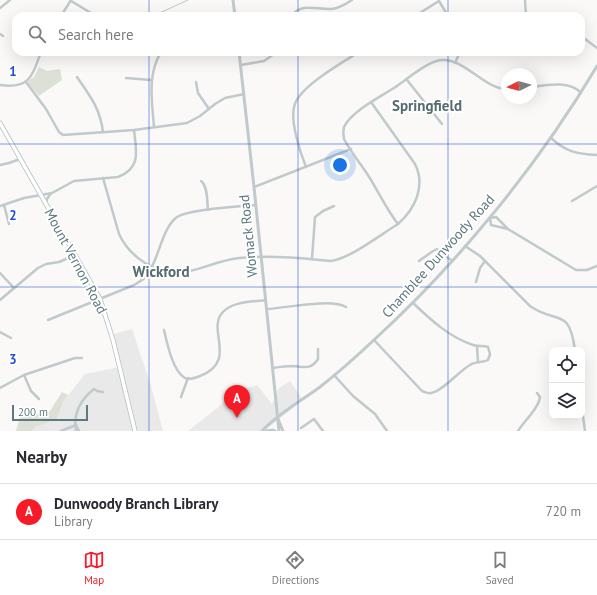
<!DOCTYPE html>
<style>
body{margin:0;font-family:"PT Sans",sans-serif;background:#f2f2f3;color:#2b2b33}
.controls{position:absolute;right:12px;bottom:12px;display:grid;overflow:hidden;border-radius:8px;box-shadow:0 4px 16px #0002}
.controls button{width:36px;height:36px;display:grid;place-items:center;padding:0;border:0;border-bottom:1px solid #e1e1e2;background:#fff;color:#2b2b33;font:20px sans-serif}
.compass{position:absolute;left:501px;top:68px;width:36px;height:36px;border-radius:50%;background:#fff;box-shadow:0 4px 16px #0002;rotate:264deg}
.scale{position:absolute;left:12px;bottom:10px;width:76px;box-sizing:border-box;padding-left:4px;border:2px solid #5d7a80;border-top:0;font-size:11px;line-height:14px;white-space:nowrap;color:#5d7a80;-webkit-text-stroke:3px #fff;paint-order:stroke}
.you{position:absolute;left:340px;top:165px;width:14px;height:14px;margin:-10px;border:3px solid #fff;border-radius:50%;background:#1a73e8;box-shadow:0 0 0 6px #1a73e833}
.badge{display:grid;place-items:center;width:26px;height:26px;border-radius:50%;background:#f61b26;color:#fff;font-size:13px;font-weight:700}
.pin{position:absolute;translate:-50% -33px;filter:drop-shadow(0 1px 2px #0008)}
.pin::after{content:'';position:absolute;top:21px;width:14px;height:12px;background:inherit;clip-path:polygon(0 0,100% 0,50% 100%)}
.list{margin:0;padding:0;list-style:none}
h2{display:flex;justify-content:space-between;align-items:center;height:52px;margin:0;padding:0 16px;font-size:17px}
h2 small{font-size:13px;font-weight:400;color:#7c7c81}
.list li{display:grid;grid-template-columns:26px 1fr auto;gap:12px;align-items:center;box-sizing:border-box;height:56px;padding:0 16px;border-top:1px solid #e1e1e2}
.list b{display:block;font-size:15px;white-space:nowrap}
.list p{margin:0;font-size:13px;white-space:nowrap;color:#7c7c81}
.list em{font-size:13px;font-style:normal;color:#7c7c81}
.icon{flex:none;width:22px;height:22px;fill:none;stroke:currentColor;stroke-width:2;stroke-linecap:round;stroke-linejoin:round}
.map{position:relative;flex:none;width:597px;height:431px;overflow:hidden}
.search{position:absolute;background:#fff;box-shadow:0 4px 16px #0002;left:12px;right:12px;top:12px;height:44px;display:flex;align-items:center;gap:10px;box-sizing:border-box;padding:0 14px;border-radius:12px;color:#7c7c81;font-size:15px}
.sheet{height:108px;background:#fff}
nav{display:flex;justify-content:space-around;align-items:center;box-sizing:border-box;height:56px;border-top:1px solid #e1e1e2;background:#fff;font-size:11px;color:#7c7c81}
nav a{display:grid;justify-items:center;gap:2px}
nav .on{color:#f61b26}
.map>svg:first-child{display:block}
.built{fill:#e8e9e8}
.green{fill:#dce0d6}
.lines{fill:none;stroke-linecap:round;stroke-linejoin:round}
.stream{stroke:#b8cbcb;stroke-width:1}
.secondary-casing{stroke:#b2bec0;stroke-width:5}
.minor{stroke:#c0c9cb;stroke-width:2.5}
.tertiary{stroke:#c0c9cb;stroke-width:3}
.secondary{stroke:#fff;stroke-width:3.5}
.grid{fill:none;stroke:#1d4ed8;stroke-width:1;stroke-opacity:0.55}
.labels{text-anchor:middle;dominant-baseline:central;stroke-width:4;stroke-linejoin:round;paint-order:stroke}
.street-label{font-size:14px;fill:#5d7a80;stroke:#fff}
.neighbourhood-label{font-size:15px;font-weight:bold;fill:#546b70;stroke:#fff}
.grid-label{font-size:13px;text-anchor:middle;font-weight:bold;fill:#1d4ed8;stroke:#fff;stroke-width:4;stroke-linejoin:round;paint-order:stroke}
</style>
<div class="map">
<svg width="597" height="431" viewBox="0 0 597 431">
<rect width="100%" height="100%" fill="#faf9f7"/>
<g class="built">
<path d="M132,329L151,386L163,431H31L36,427L57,419L63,402L85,374L120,367L114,334Z"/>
<path d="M290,381L303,400L264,431H188L231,397L236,392L257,385L272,404L279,388Z"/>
</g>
<g class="green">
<path d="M39,67L47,71L60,69L62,80L39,96L28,83L29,80L34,77Z"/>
<path d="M62,392L68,395L63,402L57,419L36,427L31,431H16L20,417L50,411Z"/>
</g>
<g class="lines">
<g class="stream">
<path d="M153,16L188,0"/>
<path d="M78,53L83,52"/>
</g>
<defs>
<path id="secondary" d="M0,123L100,299L113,340L135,431"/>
</defs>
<use href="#secondary" class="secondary-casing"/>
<g class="minor">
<path d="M525,0L526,16"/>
<path d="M71,1L96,16"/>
<path d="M439,1L448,16"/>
<path d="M0,8L10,0"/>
<path d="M525,14L544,16"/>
<path d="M61,16L71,0"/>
<path d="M291,16C303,2 316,10 332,9C339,8 346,4 352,0"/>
<path d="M415,16L439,1"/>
<path d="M0,34L3,36"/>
<path d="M581,36L597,48"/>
<path d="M455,63L460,52"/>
<path d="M241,65L264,61L277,52"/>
<path d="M77,77C90,96 100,108 103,132"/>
<path d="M126,78L151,80"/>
<path d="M407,80L442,124"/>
<path d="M26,82L46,109L59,132L63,135L134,130L187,123L200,116L215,104L225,98L244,94"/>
<path d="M196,82L198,93L209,109"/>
<path d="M0,85C30,89 32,76 41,52"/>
<path d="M531,87C545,85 570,80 581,93"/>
<path d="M154,127C152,101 147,75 161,52"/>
<path d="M551,138C566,152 577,154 597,155"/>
<path d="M0,165L9,163L20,159"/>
<path d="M306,167C300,152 289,119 295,104C301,86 343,62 359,52"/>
<path d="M103,178L119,234C125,247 134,256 145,263C182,286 203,262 239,258C270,255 301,258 331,261C351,258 380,235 398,224C415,209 426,186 415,164L371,102"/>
<path d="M201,181C208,186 207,202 208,210"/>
<path d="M254,187L351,149"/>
<path d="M572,201L597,186"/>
<path d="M46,204L47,199L51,193"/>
<path d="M4,205L9,224"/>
<path d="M0,206L24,198L52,193L74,181L118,177C142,168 136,150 134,130"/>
<path d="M398,224C387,210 380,195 371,180C363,166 351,153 344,139C343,135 343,131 344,127C351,112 381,96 394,88C406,80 428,61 441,60C465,58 482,88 507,89"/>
<path d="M508,229L496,217L490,218L491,225L508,229L576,270H587L597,266"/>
<path d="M465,246L480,256L530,306C557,325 569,306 575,350"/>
<path d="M312,259L315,217L323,211L334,206"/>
<path d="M419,261L433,251L437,249L452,261"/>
<path d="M0,273L14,288"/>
<path d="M476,282L480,268L485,261"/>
<path d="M0,300L38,268L46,264L59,262L75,255"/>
<path d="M267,309C285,308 332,298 346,307"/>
<path d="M48,320L134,285C139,282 145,279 148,274C159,258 162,228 177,217C188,210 241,206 256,205"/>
<path d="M164,330C167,343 173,372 185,378C189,380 195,378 200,376C238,361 207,331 222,313C232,301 252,302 266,300"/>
<path d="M0,332L11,338"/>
<path d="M374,340L422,391C425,392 428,394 431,393C442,392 459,371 470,365C476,361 483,363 488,360L490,354L488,347C483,345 478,347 473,345C449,337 431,320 413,303"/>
<path d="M477,346L478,362"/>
<path d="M273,368C279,367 286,366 293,366C304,367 311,370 318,359V349"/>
<path d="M24,375L31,391L39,399"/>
<path d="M334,375L353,396L375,414L387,431"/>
<path d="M0,388L24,375L75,358H82"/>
<path d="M181,397L188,378"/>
<path d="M582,409L585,431"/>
<path d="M76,425L79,431"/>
<path d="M301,428L314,419L323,431"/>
<path d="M61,431L76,425"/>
<path d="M76,431C73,413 80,400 94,389L97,391L103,392"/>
<path d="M518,431C524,421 539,408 540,397L537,393"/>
</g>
<g class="tertiary">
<path d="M233,0L235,16"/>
<path d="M239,52L254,187L279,431"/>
<path d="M278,419L283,431"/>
<path d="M262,431C279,413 301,401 320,387C339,372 357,356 375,339C459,262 539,164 597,66"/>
<path d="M266,431L273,430L275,431"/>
</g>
<use href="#secondary" class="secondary"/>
</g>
<path class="grid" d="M149,0V16M298,0V16M448,0V16M149,52V431M298,52V431M448,52V431M0,144H597M0,287H597"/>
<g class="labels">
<g class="street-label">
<text transform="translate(248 236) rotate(-96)">Womack Road</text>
<text transform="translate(438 256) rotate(-48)">Chamblee Dunwoody Road</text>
<text transform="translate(76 261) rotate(62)">Mount Vernon Road</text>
</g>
<g class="neighbourhood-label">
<text x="427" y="105">Springfield</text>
<text x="161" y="271">Wickford</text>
</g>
</g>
<g class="grid-label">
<text x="13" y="76">1</text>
<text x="13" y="220">2</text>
<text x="13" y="364">3</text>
</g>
</svg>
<div class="controls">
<button><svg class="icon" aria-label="locate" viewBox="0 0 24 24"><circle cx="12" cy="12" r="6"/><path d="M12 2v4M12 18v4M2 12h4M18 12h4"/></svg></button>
<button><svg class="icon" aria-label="layers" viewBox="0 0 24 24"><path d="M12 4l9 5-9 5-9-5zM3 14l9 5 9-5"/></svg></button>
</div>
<svg class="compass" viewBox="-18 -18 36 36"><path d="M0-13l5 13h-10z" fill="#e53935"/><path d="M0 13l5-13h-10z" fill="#7c7c81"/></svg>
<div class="scale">200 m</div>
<div class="you"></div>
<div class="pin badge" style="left:237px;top:418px">A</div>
<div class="search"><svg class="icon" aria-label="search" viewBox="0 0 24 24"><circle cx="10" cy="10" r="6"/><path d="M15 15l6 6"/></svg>Search here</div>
</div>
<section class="sheet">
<h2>Nearby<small></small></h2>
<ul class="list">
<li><span class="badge">A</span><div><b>Dunwoody Branch Library</b><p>Library</p></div><em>720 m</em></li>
</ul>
</section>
<nav>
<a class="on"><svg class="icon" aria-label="map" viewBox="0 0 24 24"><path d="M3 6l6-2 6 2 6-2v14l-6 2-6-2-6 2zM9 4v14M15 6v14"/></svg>Map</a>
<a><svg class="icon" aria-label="directions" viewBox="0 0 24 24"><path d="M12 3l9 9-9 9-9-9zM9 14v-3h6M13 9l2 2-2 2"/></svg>Directions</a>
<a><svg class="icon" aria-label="saved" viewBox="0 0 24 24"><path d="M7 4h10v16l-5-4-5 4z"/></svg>Saved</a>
</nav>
